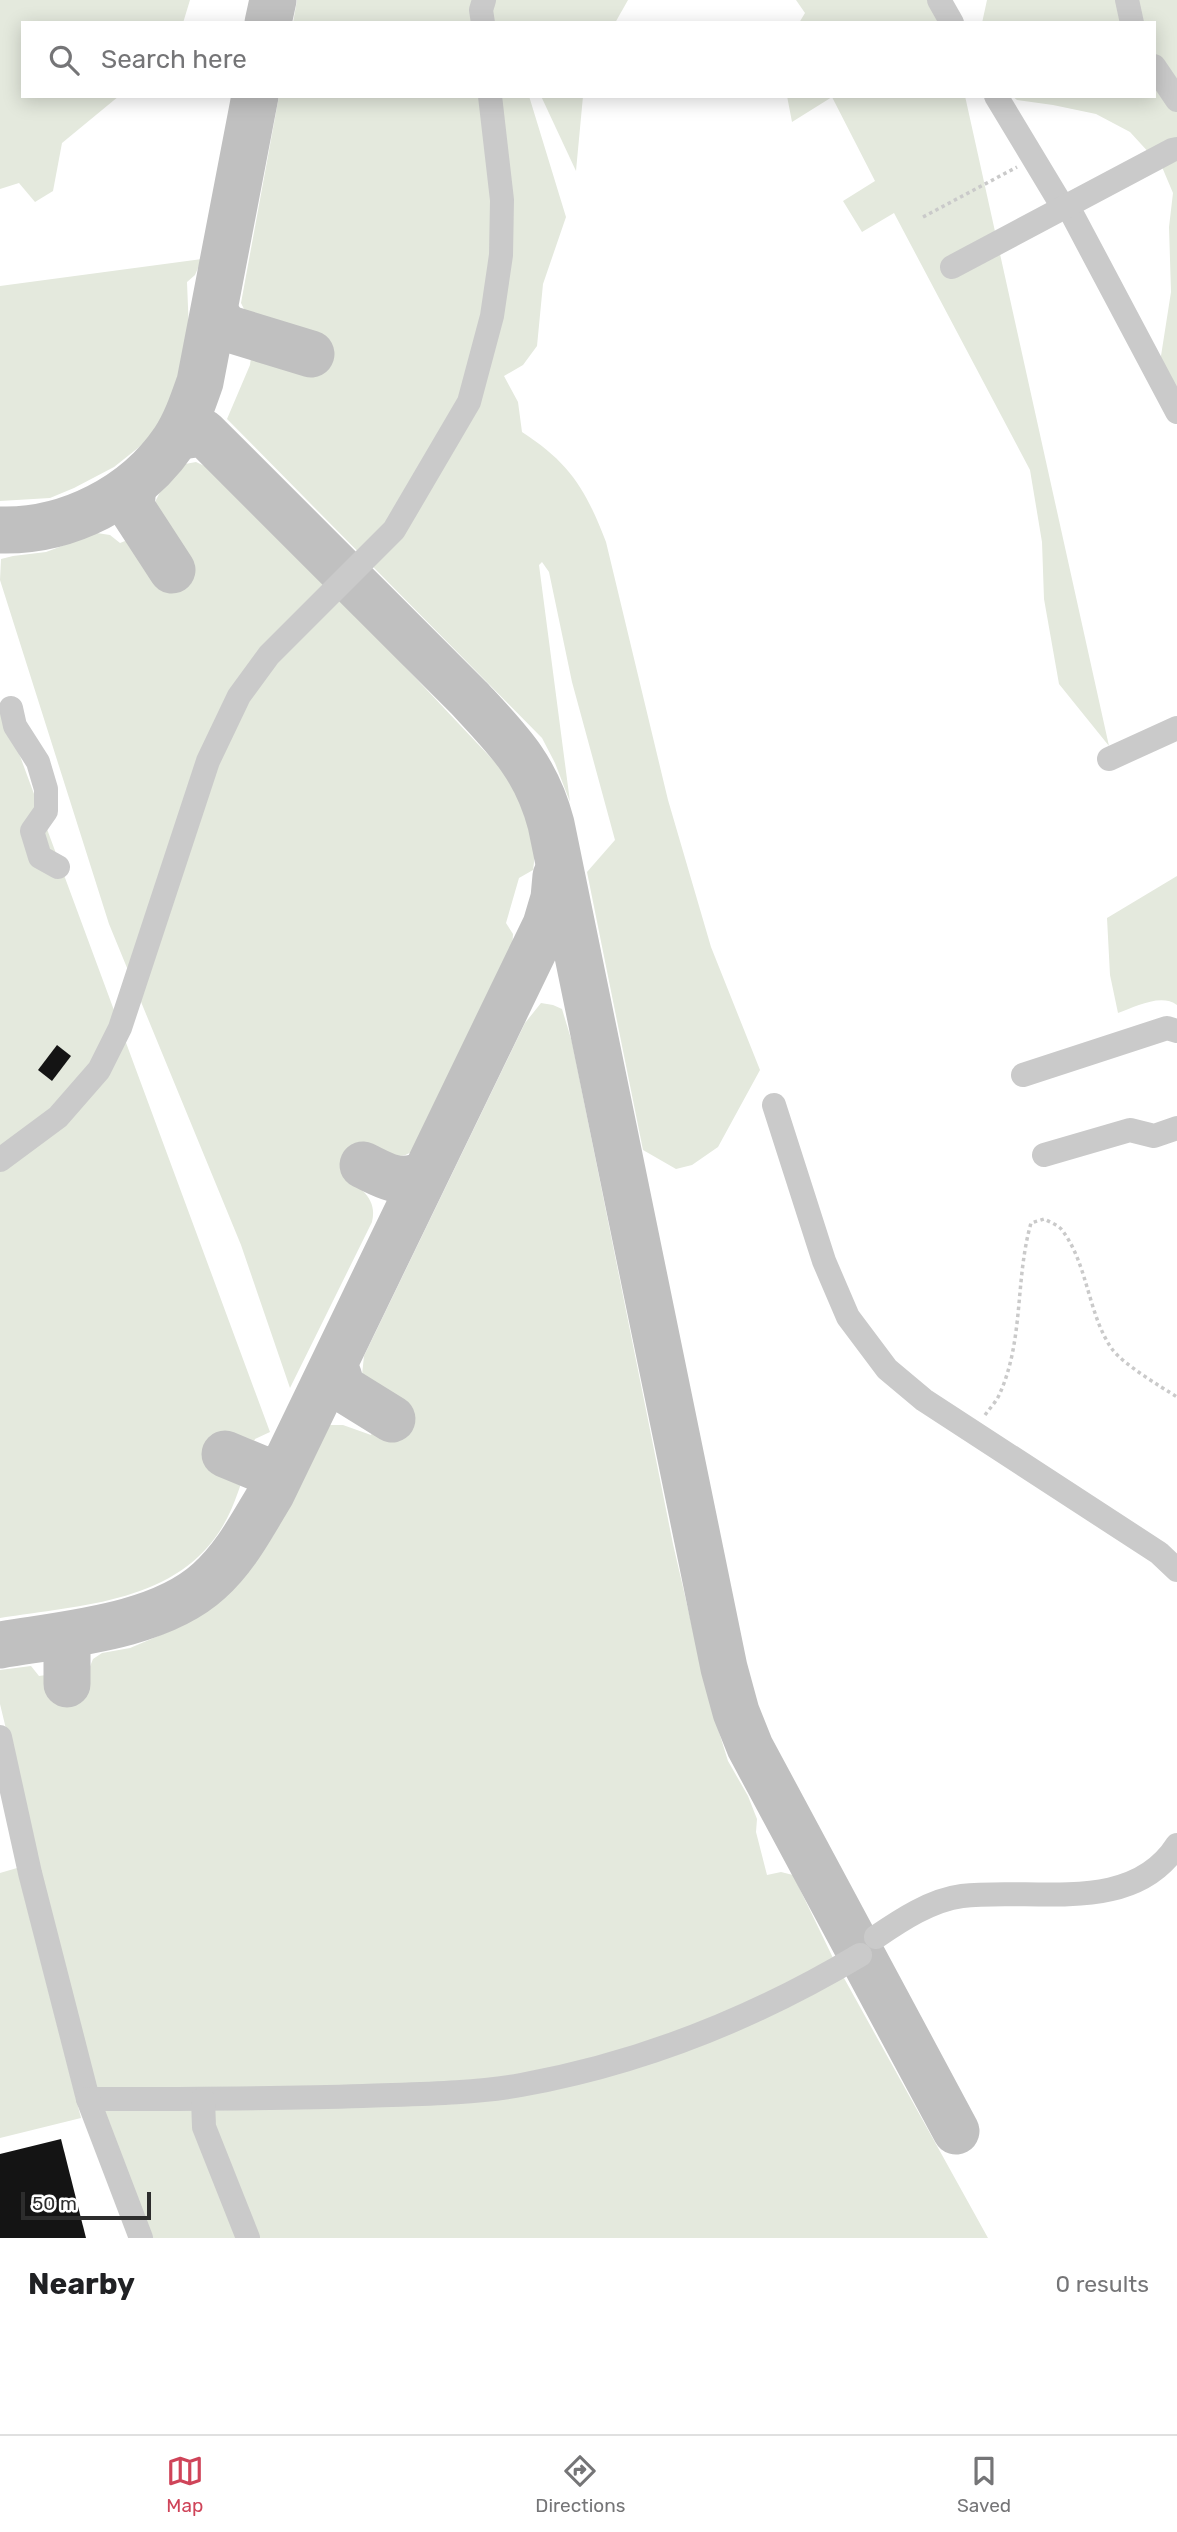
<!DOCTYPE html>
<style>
body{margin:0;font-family:Rubik,sans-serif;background:#f6f6f6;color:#202124}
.scale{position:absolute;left:21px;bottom:18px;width:130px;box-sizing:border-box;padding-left:7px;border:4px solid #2d2d2d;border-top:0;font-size:19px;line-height:24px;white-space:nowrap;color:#2d2d2d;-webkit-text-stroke:5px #fff;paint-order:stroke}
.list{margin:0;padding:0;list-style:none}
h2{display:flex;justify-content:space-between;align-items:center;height:91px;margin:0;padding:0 28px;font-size:30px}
h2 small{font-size:23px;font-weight:400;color:#757577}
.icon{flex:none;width:38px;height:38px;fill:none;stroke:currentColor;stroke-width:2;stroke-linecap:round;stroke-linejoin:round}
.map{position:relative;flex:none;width:1177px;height:2238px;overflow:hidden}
.search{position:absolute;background:#fff;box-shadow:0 4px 18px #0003;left:21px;right:21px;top:21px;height:77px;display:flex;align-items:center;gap:18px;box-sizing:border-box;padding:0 24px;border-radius:0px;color:#757577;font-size:26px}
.sheet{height:196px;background:#fff}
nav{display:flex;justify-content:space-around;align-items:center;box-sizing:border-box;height:98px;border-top:2px solid #e0e0e0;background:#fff;font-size:19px;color:#757577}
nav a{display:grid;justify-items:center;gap:4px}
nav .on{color:#cf4459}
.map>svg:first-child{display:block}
.green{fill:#e4e9dd}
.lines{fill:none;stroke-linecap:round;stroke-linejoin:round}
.taxiway{stroke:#c0c0c0;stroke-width:47}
.building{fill:#141414}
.path{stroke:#cacaca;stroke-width:3.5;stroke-dasharray:3.5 3.5;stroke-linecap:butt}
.minor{stroke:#cacaca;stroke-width:24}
</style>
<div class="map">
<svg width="1177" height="2238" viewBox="0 0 1177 2238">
<rect width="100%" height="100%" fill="#fff"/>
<g class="green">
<path d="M0,0H190L183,23H23V96H119L62,143L53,191L35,202L19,183L0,189Z"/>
<path d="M297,0H628L615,23H293Z"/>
<path d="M796,0H943L949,23H799L805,13Z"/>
<path d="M987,0H1177V412L1158,375L1171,292L1169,227L1173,193L1162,167L1130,132L1096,114L1053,105L1017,100L1012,96H1154V23H982Z"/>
<path d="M279,96H529L566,217L543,284L537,346L523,365L504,376L518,402L522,432C570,463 586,490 606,542L668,800L711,947L760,1070L718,1147L692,1165L676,1169L643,1150L587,872L615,840L572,682L549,572L542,562L539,565L570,802L555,763L542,738L227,419L250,365L256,320L247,315L241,303Z"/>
<path d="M541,96H583L576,171Z"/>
<path d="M787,96H965L1109,746L1059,684L1044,599L1042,542L1030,470L894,213L862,232L843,201L875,181L832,97L792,122Z"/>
<path d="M202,259L195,275L187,282L189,332L173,399L148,440L114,467L74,488L50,498L0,501V286Z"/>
<path d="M196,462L209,468L345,603L509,777C523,804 539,839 533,870L519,878L506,923L513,934L512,951L413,1151C401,1159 394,1156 381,1152L362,1190C372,1200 375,1209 372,1222L290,1388L241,1245L109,924L0,580L1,559L13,556L46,552L97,533L110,535L120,543L163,526L156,514L154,504L160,492L185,464Z"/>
<path d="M0,702L270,1432L255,1439C247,1462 241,1488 231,1510C190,1603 86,1604 0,1618Z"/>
<path d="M1177,876V1005C1161,993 1135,1007 1118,1013L1110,975L1107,918Z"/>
<path d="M541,1003L553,1005L562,1009L572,1042L673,1544L709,1700L728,1761L748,1796L757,1819L756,1832L767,1875L781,1872L793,1875L834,1960L988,2238H148L89,2074L0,1704V1670L31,1666L39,1676L89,1669L93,1659L102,1653L130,1648L182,1626L236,1586L273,1536L320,1435L329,1425H343L371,1435L391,1394L362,1375L364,1356L525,1023Z"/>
<path d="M17,1868L81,2118L0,2138V1873Z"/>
</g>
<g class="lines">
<g class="taxiway">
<path d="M268,23L273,0"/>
<path d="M219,319L226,328L311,354"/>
<path d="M181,436L204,433L469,698C508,740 536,767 551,824L724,1668L736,1712L750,1747L956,2131"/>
<path d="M132,496L131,507L172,570"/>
<path d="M0,530C67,532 136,497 174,441C186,423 193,402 200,382L255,96"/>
<path d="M363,1165C382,1174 396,1184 417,1177"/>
<path d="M338,1375L342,1388L392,1419"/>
<path d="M225,1454L266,1471L277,1468"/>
<path d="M0,1645C64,1634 159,1627 209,1581C236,1557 252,1525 271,1494L546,925L554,898L556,876"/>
<path d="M67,1684V1645L73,1638"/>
</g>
</g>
<g class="building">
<path d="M57,1045L71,1056L52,1081L38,1070Z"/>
<path d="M61,2139L86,2238H0V2154Z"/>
</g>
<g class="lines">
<g class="path">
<path d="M923,217L1017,167"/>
<path d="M985,1415C990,1408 997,1401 1000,1393C1024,1339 1015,1279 1031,1223L1044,1219C1050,1222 1058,1225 1062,1230C1088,1264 1088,1315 1112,1349C1124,1365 1160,1386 1177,1397"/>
</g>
<g class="minor">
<path d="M939,0L952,23"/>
<path d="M1127,0L1132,23"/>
<path d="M483,23L481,10L484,0"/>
<path d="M1154,66L1177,100"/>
<path d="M996,96L1058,199L1072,214L1177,412"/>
<path d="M952,267L1172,150L1177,149"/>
<path d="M11,708L15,726L38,762L46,789V811L32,831L40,857L58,867"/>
<path d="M1109,759L1177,728"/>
<path d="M1023,1075L1167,1028L1177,1031"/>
<path d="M774,1105L824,1261L848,1317L887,1369L924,1400L1159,1553L1177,1570"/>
<path d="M1044,1155L1130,1130L1154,1136L1177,1128"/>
<path d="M0,1160L58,1117L99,1070L120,1028L208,761L239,696L269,655L394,530L469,402L492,316L501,255L502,200L490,96"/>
<path d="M0,1737L30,1873L88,2099C179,2099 271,2099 363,2096C416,2094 469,2094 521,2085C643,2063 753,2019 860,1955"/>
<path d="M876,1937C901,1920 931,1900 962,1896C1032,1887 1132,1916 1177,1845"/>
<path d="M88,2099L141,2238"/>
<path d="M203,2099L204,2127L248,2238"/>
</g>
</g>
</svg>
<div class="scale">50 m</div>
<div class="search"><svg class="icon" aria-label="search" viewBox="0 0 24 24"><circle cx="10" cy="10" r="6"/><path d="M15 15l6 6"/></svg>Search here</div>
</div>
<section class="sheet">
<h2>Nearby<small>0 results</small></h2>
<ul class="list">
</ul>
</section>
<nav>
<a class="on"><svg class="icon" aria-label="map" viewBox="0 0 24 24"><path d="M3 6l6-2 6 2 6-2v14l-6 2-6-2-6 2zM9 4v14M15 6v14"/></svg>Map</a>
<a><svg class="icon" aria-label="directions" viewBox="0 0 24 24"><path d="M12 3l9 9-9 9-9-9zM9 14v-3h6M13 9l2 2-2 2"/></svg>Directions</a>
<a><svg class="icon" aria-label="saved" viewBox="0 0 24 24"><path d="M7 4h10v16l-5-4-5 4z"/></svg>Saved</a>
</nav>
